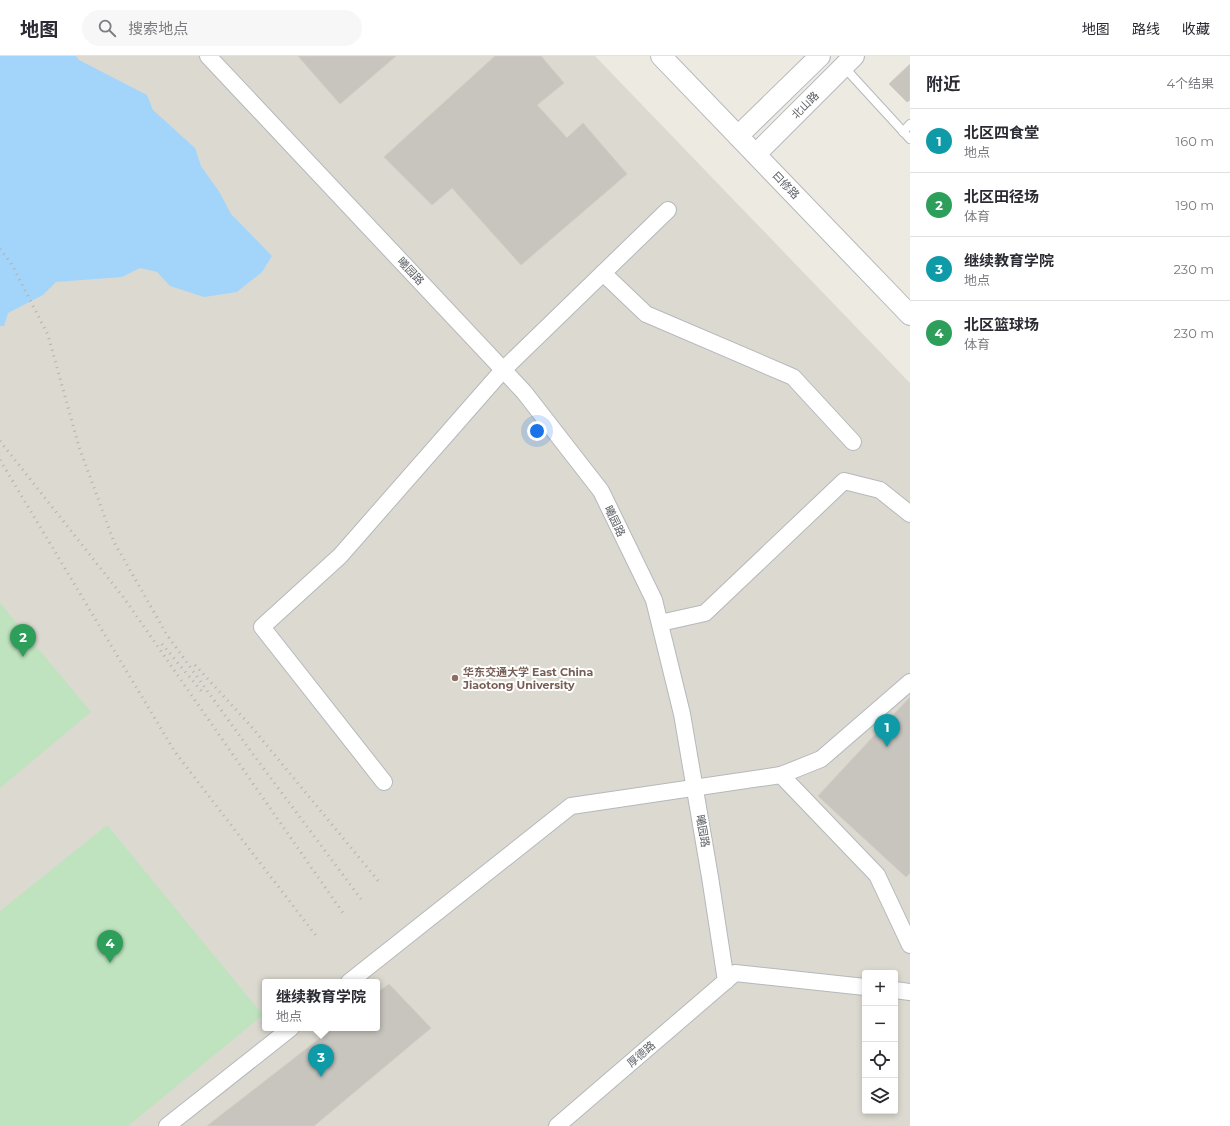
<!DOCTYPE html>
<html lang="zh">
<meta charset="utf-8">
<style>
body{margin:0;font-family:Montserrat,"Noto Sans SC",sans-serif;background:#f7f7f7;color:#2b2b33}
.controls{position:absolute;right:12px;bottom:12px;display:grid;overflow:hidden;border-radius:4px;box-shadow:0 2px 6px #0003}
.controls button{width:36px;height:36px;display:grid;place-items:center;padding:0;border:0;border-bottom:1px solid #e1e1e2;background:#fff;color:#2b2b33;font:20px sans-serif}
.you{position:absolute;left:537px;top:375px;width:14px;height:14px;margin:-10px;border:3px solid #fff;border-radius:50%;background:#1a73e8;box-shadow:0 0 0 6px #1a73e833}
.badge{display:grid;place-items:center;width:26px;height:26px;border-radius:50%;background:#7c3aed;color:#fff;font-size:13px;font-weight:700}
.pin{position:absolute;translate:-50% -33px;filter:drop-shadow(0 1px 2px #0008)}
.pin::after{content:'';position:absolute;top:21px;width:14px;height:12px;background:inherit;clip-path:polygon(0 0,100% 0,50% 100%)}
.popup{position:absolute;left:262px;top:923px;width:118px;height:52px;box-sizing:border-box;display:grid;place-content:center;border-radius:4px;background:#fff;filter:drop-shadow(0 1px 3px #0005);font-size:13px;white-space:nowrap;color:#7c7c81}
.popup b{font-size:15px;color:#2b2b33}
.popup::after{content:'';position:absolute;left:50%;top:100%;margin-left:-8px;border:8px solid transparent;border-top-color:#fff}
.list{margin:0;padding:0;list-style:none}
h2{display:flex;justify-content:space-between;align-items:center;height:52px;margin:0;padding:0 16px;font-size:17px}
h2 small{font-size:13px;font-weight:400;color:#7c7c81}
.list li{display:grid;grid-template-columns:26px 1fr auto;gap:12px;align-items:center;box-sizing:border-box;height:64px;padding:0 16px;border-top:1px solid #e1e1e2}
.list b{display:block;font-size:15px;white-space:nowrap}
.list p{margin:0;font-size:13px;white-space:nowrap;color:#7c7c81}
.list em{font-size:13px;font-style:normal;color:#7c7c81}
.icon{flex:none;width:22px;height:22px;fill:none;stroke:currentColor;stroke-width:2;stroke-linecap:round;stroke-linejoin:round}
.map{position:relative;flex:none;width:910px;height:1070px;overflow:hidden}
header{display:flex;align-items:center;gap:24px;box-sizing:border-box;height:56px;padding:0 20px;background:#fff;border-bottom:1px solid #e1e1e2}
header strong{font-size:19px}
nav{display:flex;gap:22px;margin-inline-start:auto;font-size:14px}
.search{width:280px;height:36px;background:#f7f7f7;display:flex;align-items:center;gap:10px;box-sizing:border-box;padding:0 14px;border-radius:22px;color:#7c7c81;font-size:15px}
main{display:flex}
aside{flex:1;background:#fff}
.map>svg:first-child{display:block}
.education{fill:#dcd9d0;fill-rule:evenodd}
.green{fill:#bfe3bf}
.water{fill:#a3d5fb}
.building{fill:#c8c5bf;stroke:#d1ccc1}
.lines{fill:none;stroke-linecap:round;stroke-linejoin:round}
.service-casing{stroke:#b5b8bc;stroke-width:10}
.minor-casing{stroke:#b5b8bc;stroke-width:18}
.tertiary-casing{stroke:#b5b8bc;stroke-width:22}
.service{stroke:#fff;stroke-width:8}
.minor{stroke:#fff;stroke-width:16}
.tertiary{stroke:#fff;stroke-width:20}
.rail{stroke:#b1b2b2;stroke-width:3;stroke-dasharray:1 5;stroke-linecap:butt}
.education-dot{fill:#8d6e63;stroke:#fff;stroke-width:1.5}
.labels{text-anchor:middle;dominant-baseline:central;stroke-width:4;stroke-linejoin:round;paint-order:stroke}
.street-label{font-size:11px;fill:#5a5e62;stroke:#fff}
.education-label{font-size:11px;font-weight:bold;fill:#785e54;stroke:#fff;text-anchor:start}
</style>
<header>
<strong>地图</strong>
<div class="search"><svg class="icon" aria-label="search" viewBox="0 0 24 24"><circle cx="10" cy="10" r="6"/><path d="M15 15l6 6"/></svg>搜索地点</div>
<nav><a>地图</a><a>路线</a><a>收藏</a></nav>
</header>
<main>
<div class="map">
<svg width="910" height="1070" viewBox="0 0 910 1070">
<rect width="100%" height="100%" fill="#edeae2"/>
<path class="education" d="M0,0H595L910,327V1070H0ZM865,917H895V1055H865ZM265,926H377V972H265Z"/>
<g class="green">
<path d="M0,547L91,656L0,732Z"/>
<path d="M107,769L263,959L128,1070H0V855Z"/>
</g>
<path class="water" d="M0,0H76L79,4L147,39L153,54L195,92L201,110L220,137L231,158L272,200L262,216L237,236L204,241L170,230L157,216L140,212L122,221L56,226L43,239L8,257L4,270H0Z"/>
<g class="building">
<path d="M298,0H396L340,48Z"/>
<path d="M495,0H541L564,27L537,49L567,82L583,67L627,118L521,209L452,132L432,149L384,101Z"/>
<path d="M910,8V44L907,46L889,28Z"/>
<path d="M910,641V817L906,821L818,740Z"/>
<path d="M389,928L431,972L314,1070H207L333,972H377V937Z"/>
</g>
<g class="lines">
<defs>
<g id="service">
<path d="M844,11L910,83"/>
<path d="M903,76L910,68"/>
</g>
<g id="minor">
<path d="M208,0L524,336L601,435L654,544L682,658L710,821L726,925"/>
<path d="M603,217L646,258L793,321L853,386"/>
<path d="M660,567L705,557L844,425L880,434L910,458"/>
<path d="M781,719L821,703L910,626"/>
<path d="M384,726L262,571L340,500L503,314L668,154"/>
<path d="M349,926L571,750L781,719L877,819L910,889"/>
<path d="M895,934L910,936"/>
<path d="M167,1070L291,972"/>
<path d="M557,1070L735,917L865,931"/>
</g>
<g id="tertiary">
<path d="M661,0L910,259"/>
<path d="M738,80L820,0"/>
<path d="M756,98L854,0"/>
</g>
</defs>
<use href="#service" class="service-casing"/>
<use href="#minor" class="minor-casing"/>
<use href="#tertiary" class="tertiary-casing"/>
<use href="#service" class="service"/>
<use href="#minor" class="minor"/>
<use href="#tertiary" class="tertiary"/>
<g class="rail">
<path d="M0,193L11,207L48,279L79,391L114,486L167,579L255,701L361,843"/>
<path d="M0,385L124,542L343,857"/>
<path d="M0,404L175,696L317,881"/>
<path d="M162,588L203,637"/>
<path d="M195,609L250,669L380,827"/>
</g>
</g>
<circle class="education-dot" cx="455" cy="622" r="4"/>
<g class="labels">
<g class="street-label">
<text transform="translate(805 49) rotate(-45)">北山路</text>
<text transform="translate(786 129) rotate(46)">曰修路</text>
<text transform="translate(411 215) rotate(47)">曦园路</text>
<text transform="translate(615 465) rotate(64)">曦园路</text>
<text transform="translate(703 775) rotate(80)">曦园路</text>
<text transform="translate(641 998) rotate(-41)">厚德路</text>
</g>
<g class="education-label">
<text x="463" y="616">华东交通大学 East China<tspan x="463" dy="13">Jiaotong University</tspan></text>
</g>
</g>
</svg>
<div class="controls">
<button>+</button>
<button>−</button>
<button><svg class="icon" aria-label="locate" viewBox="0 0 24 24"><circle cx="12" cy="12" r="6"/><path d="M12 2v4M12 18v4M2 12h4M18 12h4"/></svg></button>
<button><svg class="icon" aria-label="layers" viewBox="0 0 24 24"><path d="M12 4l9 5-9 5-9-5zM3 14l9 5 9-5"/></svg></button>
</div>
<div class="you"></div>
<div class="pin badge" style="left:887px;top:691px;background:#0f9aa8">1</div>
<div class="pin badge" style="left:23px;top:601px;background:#2e9e5b">2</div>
<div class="pin badge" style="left:321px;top:1021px;background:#0f9aa8">3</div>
<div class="popup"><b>继续教育学院</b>地点</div>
<div class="pin badge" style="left:110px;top:907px;background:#2e9e5b">4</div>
</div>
<aside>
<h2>附近<small>4个结果</small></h2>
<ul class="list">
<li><span class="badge" style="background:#0f9aa8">1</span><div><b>北区四食堂</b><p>地点</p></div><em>160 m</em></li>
<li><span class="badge" style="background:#2e9e5b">2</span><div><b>北区田径场</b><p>体育</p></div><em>190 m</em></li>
<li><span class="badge" style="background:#0f9aa8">3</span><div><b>继续教育学院</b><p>地点</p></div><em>230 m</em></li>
<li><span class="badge" style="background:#2e9e5b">4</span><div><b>北区篮球场</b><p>体育</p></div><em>230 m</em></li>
</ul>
</aside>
</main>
